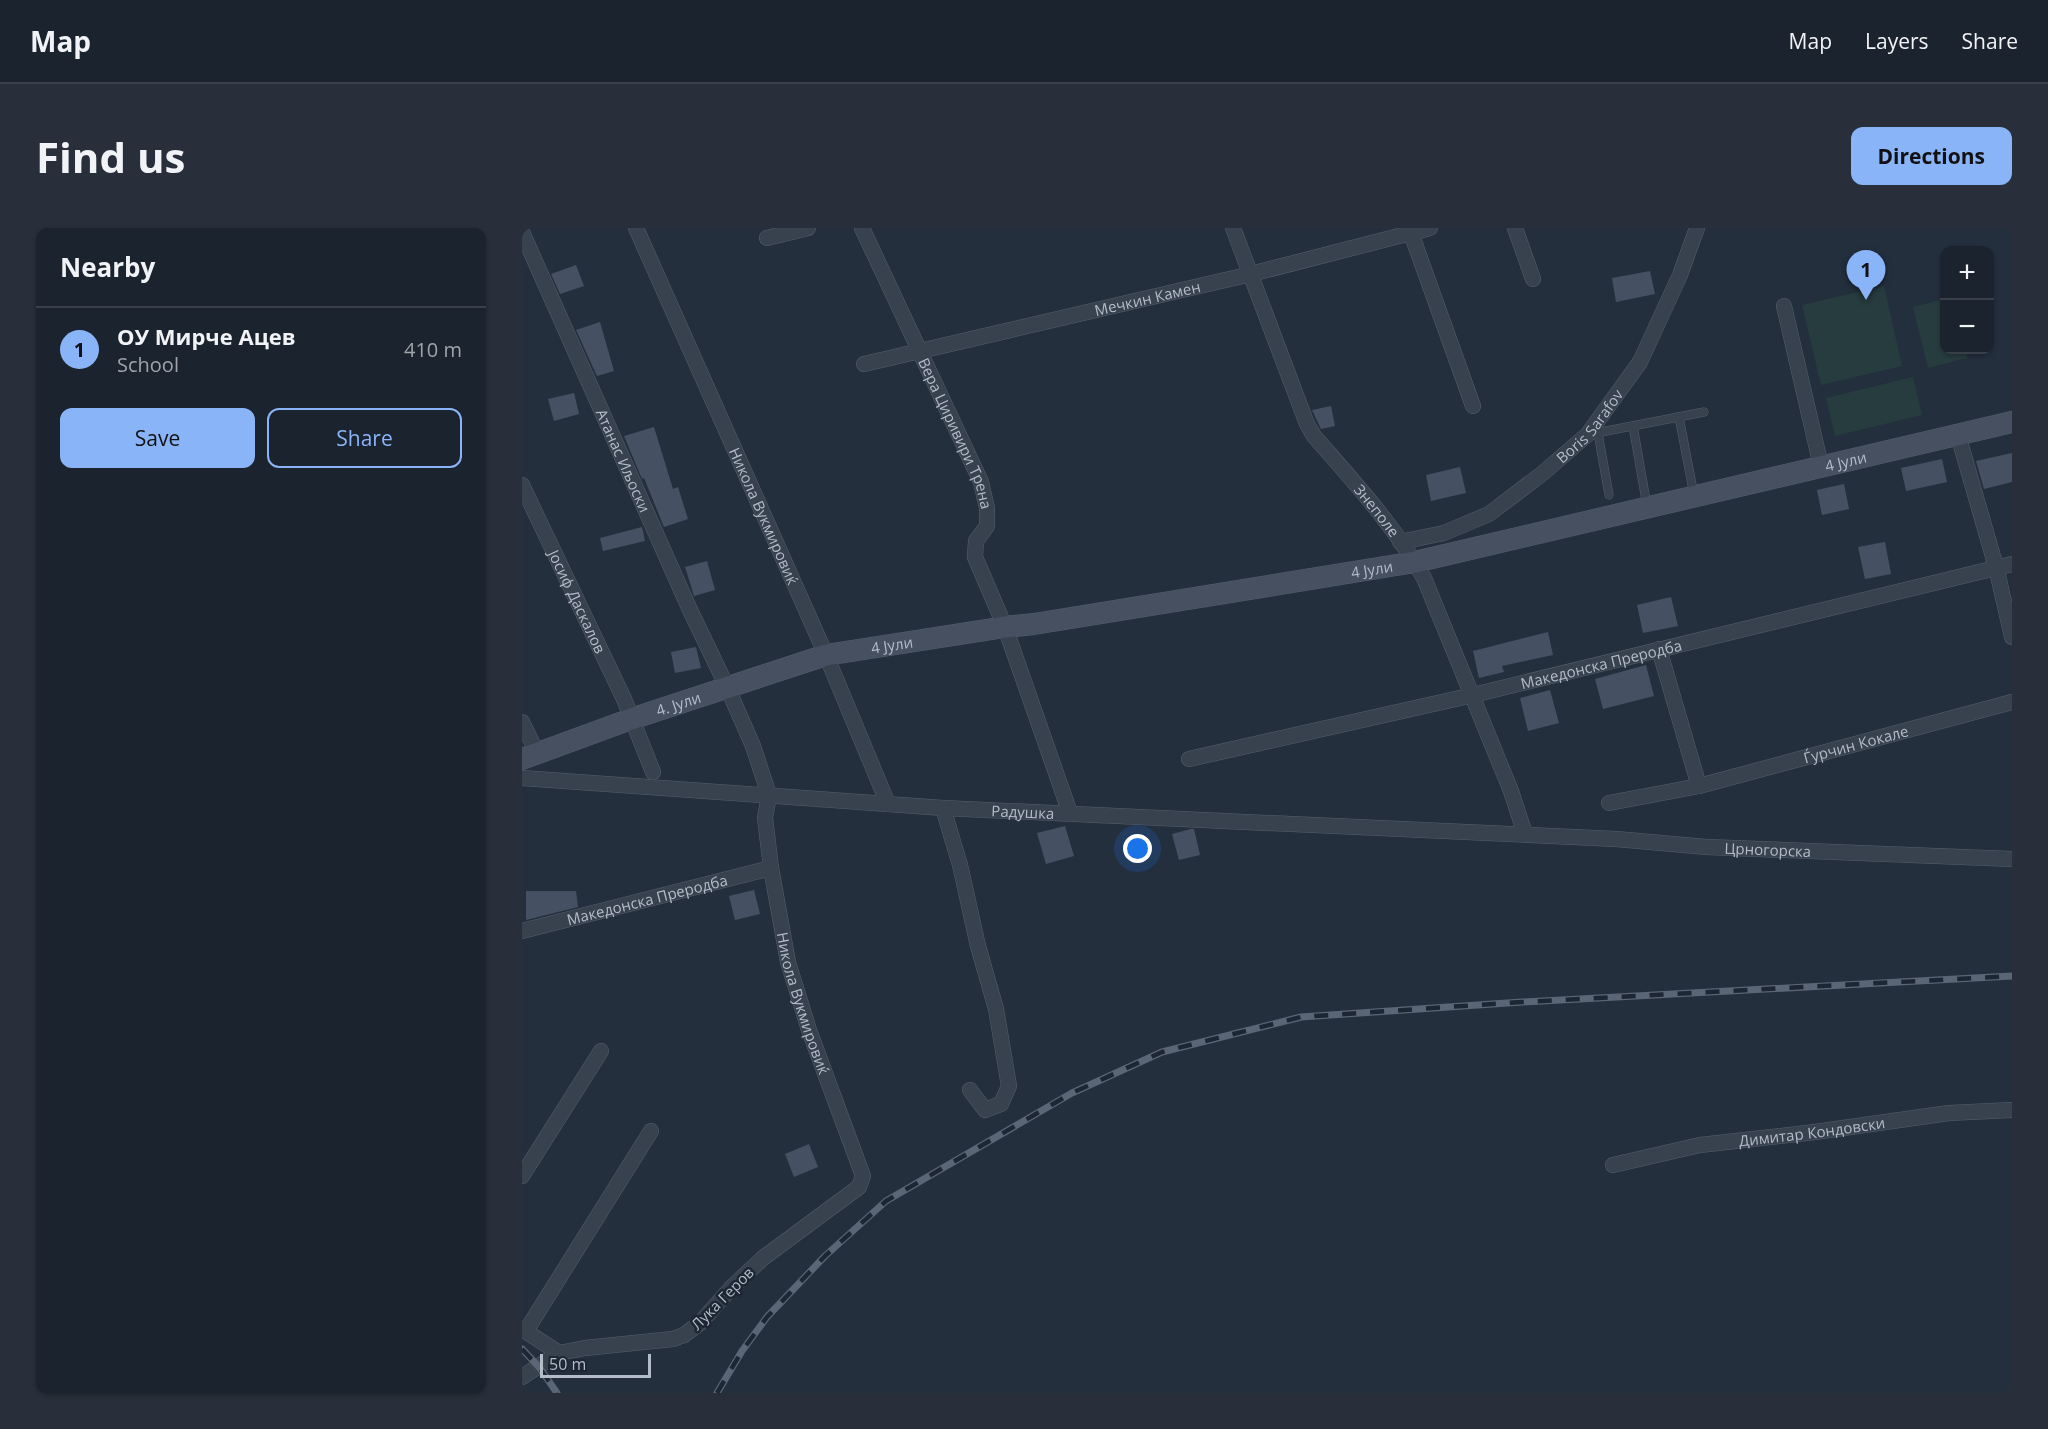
<!DOCTYPE html>
<meta charset="utf-8">
<style>
body{margin:0;font-family:"Open Sans",sans-serif;background:#282f3a;color:#f1f3f6}
.controls{position:absolute;right:18px;top:18px;display:grid;overflow:hidden;border-radius:12px;box-shadow:0 2px 4px #0004}
.controls button{width:54px;height:54px;display:grid;place-items:center;padding:0;border:0;border-bottom:2px solid #39404a;background:#1b232e;color:#f1f3f6;font:30px sans-serif}
.scale{position:absolute;left:18px;bottom:15px;width:111px;box-sizing:border-box;padding-left:6px;border:3px solid #b4bcc9;border-top:0;font-size:16px;line-height:21px;white-space:nowrap;color:#b4bcc9;-webkit-text-stroke:4px #1d2633;paint-order:stroke}
.you{position:absolute;left:616px;top:621px;width:21px;height:21px;margin:-15px;border:4px solid #fff;border-radius:50%;background:#1a73e8;box-shadow:0 0 0 9px #1a73e833}
.badge{display:grid;place-items:center;width:39px;height:39px;border-radius:50%;background:#8ab4f8;color:#111;font-size:20px;font-weight:700}
.pin{position:absolute;translate:-50% -50px;filter:drop-shadow(0 2px 3px #0008)}
.pin::after{content:'';position:absolute;top:32px;width:21px;height:18px;background:inherit;clip-path:polygon(0 0,100% 0,50% 100%)}
.list{margin:0;padding:0;list-style:none}
h2{display:flex;justify-content:space-between;align-items:center;height:78px;margin:0;padding:0 24px;font-size:26px}
h2 small{font-size:20px;font-weight:400;color:#a0a4aa}
.list li{display:grid;grid-template-columns:39px 1fr auto;gap:18px;align-items:center;box-sizing:border-box;height:84px;padding:0 24px;border-top:2px solid #39404a}
.list b{display:block;font-size:22px;white-space:nowrap}
.list p{margin:0;font-size:20px;white-space:nowrap;color:#a0a4aa}
.list em{font-size:20px;font-style:normal;color:#a0a4aa}
.actions{display:flex;gap:12px;padding:18px 24px}
.actions a{flex:1;padding:14px 0;border:2px solid #8ab4f8;border-radius:12px;text-align:center;font-size:21px;color:#8ab4f8}
.actions .main{background:#8ab4f8;color:#111}
.map{position:relative;flex:none;width:1490px;height:1165px;overflow:hidden;border-radius:12px}
header{display:flex;align-items:center;gap:36px;box-sizing:border-box;height:84px;padding:0 30px;background:#1b232e;border-bottom:2px solid #39404a}
header strong{font-size:28px}
nav{display:flex;gap:33px;margin-inline-start:auto;font-size:21px}
.intro{display:flex;align-items:center;justify-content:space-between;box-sizing:border-box;height:144px;padding:0 36px}
h1{margin:0;font-size:42px}
.button{padding:15px 27px;border-radius:12px;background:#8ab4f8;color:#111;font-size:21px;font-weight:700}
main{display:flex;gap:36px;padding:0 36px}
aside{flex:1;background:#1b232e;border-radius:12px;box-shadow:0 2px 4px #0004}
.map>svg:first-child{display:block}
.green{fill:#263c3f}
.building{fill:#455162}
.lines{fill:none;stroke-linecap:round;stroke-linejoin:round}
.lane-casing{stroke:#565f6c;stroke-width:9}
.street-casing{stroke:#565f6c;stroke-width:16}
.secondary-casing{stroke:#565f6c;stroke-width:22}
.lane{stroke:#38414e;stroke-width:8}
.street{stroke:#38414e;stroke-width:15}
.secondary{stroke:#465061;stroke-width:21}
.rail-casing{stroke:#5a6575;stroke-width:7}
.rail{stroke:#1d2633;stroke-width:4.5;stroke-dasharray:14;stroke-linecap:butt}
.labels{text-anchor:middle;dominant-baseline:central;stroke-width:5;stroke-linejoin:round;paint-order:stroke}
.street-label{font-size:15px;fill:#b4bcc9;stroke:#1d2633}
</style>
<header>
<strong>Map</strong>
<nav><a>Map</a><a>Layers</a><a>Share</a></nav>
</header>
<div class="intro"><h1>Find us</h1><a class="button">Directions</a></div>
<main>
<aside>
<h2>Nearby<small></small></h2>
<ul class="list">
<li><span class="badge">1</span><div><b>ОУ Мирче Ацев</b><p>School</p></div><em>410 m</em></li>
</ul>
<div class="actions"><a class="main">Save</a><a>Share</a></div>
</aside>
<div class="map">
<svg width="1490" height="1165" viewBox="0 0 1490 1165">
<rect width="100%" height="100%" fill="#242f3e"/>
<g class="green">
<path d="M1362,58L1380,138L1299,157L1280,77Z"/>
<path d="M1422,71V122H1443L1445,130L1406,140L1391,79Z"/>
<path d="M1391,149L1400,187L1313,208L1304,170Z"/>
</g>
<g class="building">
<path d="M54,37L62,58L38,66L29,46Z"/>
<path d="M1128,43L1133,66L1094,74L1090,50Z"/>
<path d="M78,94L92,143L75,148L54,102Z"/>
<path d="M52,165L57,186L32,193L26,171Z"/>
<path d="M809,178L813,198L799,201L790,182Z"/>
<path d="M132,199L151,261L156,259L166,291L142,299L122,250L120,251L102,208Z"/>
<path d="M1490,225V254L1462,261L1454,233Z"/>
<path d="M1420,231L1425,254L1384,263L1379,240Z"/>
<path d="M938,239L944,265L909,273L904,247Z"/>
<path d="M1322,256L1327,281L1300,287L1295,262Z"/>
<path d="M120,299L123,313L81,323L78,310Z"/>
<path d="M1363,314L1369,346L1343,351L1336,319Z"/>
<path d="M185,333L193,362L172,368L163,339Z"/>
<path d="M1149,369L1156,398L1121,405L1115,377Z"/>
<path d="M1026,404L1031,427L980,438L982,444L957,450L951,423Z"/>
<path d="M174,419L179,440L153,445L149,424Z"/>
<path d="M1124,437L1132,468L1081,481L1073,451Z"/>
<path d="M1028,462L1037,495L1006,503L998,470Z"/>
<path d="M543,598L552,628L524,636L515,605Z"/>
<path d="M669,601H672L678,627L657,632L650,606Z"/>
<path d="M232,662L238,686L213,692L207,668Z"/>
<path d="M4,663H54L56,679L4,692Z"/>
<path d="M287,916L296,939L272,949L263,926Z"/>
</g>
<g class="lines">
<defs>
<g id="lane">
<path d="M1157,189L1172,267"/>
<path d="M1111,198L1125,278"/>
<path d="M1076,205L1087,267"/>
<path d="M1069,206L1182,184"/>
</g>
<g id="street">
<path id="s1" d="M114,0L304,427L366,576"/>
<path id="s2" d="M340,0L459,254L465,280V298L454,313L453,329L483,399L548,585"/>
<path id="s3" d="M711,0L785,196L792,208C831,253 873,298 902,350L989,563L1003,606"/>
<path d="M993,0L1011,51"/>
<path id="s4" d="M0,4L168,382L206,461L231,518L247,567L243,590L249,640L266,734L287,802L341,948L337,959L241,1030L210,1059L178,1095L162,1107L151,1111L63,1120L37,1125L0,1149"/>
<path d="M889,5L951,178"/>
<path d="M245,10L286,0"/>
<path d="M1262,78L1299,238"/>
<path id="s5" d="M342,136L729,46L908,0"/>
<path d="M1436,207L1474,339L1490,409"/>
<path id="s6" d="M0,257L102,471L131,544"/>
<path id="s7" d="M878,314L922,305L967,286L1021,245L1066,206L1118,134L1158,47L1175,0"/>
<path d="M1137,421L1177,558"/>
<path d="M0,494L15,525"/>
<path id="s8" d="M667,531L951,467L1490,336"/>
<path id="s9" d="M0,550L421,580L1094,611L1185,619L1490,631"/>
<path id="s10" d="M1087,575L1177,558L1490,474"/>
<path d="M421,580L438,637L456,718L474,781L487,858L479,876L463,882L448,862"/>
<path id="s11" d="M0,703L249,640"/>
<path id="s12" d="M1091,937L1178,917L1293,904L1427,885L1490,882"/>
<path d="M0,948L79,823"/>
<path d="M0,1101L37,1125"/>
<path d="M4,1103L129,903"/>
</g>
<g id="secondary">
<path id="s13" d="M0,531L109,491L304,427L483,399L512,396L893,334L1490,194"/>
</g>
</defs>
<use href="#lane" class="lane-casing"/>
<use href="#street" class="street-casing"/>
<use href="#secondary" class="secondary-casing"/>
<use href="#lane" class="lane"/>
<use href="#street" class="street"/>
<use href="#secondary" class="secondary"/>
<defs>
<g id="rail">
<path d="M0,1121L17,1139L35,1165"/>
<path d="M195,1165L220,1123L245,1089L303,1028L364,973L550,865L640,824L779,789L1000,774L1490,748"/>
</g>
</defs>
<use href="#rail" class="rail-casing"/>
<use href="#rail" class="rail"/>
</g>
<g class="labels">
<g class="street-label">
<text stroke="none"><textPath href="#s5" startOffset="291">Мечкин Камен</textPath></text>
<text stroke="none"><textPath href="#s7" startOffset="228">Boris Sarafov</textPath></text>
<text stroke="none"><textPath href="#s2" startOffset="226">Вера Циривири Трена</textPath></text>
<text stroke="none"><textPath href="#s13" startOffset="1360">4 Јули</textPath></text>
<text stroke="none"><textPath href="#s4" startOffset="250">Aтанас Иљоски</textPath></text>
<text stroke="none"><textPath href="#s3" startOffset="321">Знеполе</textPath></text>
<text stroke="none"><textPath href="#s1" startOffset="315">Никола Вукмировиќ</textPath></text>
<text stroke="none"><textPath href="#s13" startOffset="874">4 Јули</textPath></text>
<text stroke="none"><textPath href="#s6" startOffset="129">Јосиф Даскалов</textPath></text>
<text stroke="none"><textPath href="#s13" startOffset="388">4 Јули</textPath></text>
<text stroke="none"><textPath href="#s8" startOffset="423">Македонска Преродба</textPath></text>
<text stroke="none"><textPath href="#s13" startOffset="166">4. Јули</textPath></text>
<text stroke="none"><textPath href="#s10" startOffset="254">Ѓурчин Кокале</textPath></text>
<text stroke="none"><textPath href="#s9" startOffset="502">Радушка</textPath></text>
<text stroke="none"><textPath href="#s9" startOffset="1248">Црногорска</textPath></text>
<text stroke="none"><textPath href="#s11" startOffset="129">Македонска Преродба</textPath></text>
<text stroke="none"><textPath href="#s4" startOffset="828">Никола Вукмировиќ</textPath></text>
<text stroke="none"><textPath href="#s12" startOffset="202">Димитар Кондовски</textPath></text>
<text transform="translate(200 1070) rotate(-45)">Лука Геров</text>
</g>
</g>
</svg>
<div class="controls">
<button>+</button>
<button>−</button>
</div>
<div class="scale">50 m</div>
<div class="you"></div>
<div class="pin badge" style="left:1344px;top:72px">1</div>
</div>
</main>
